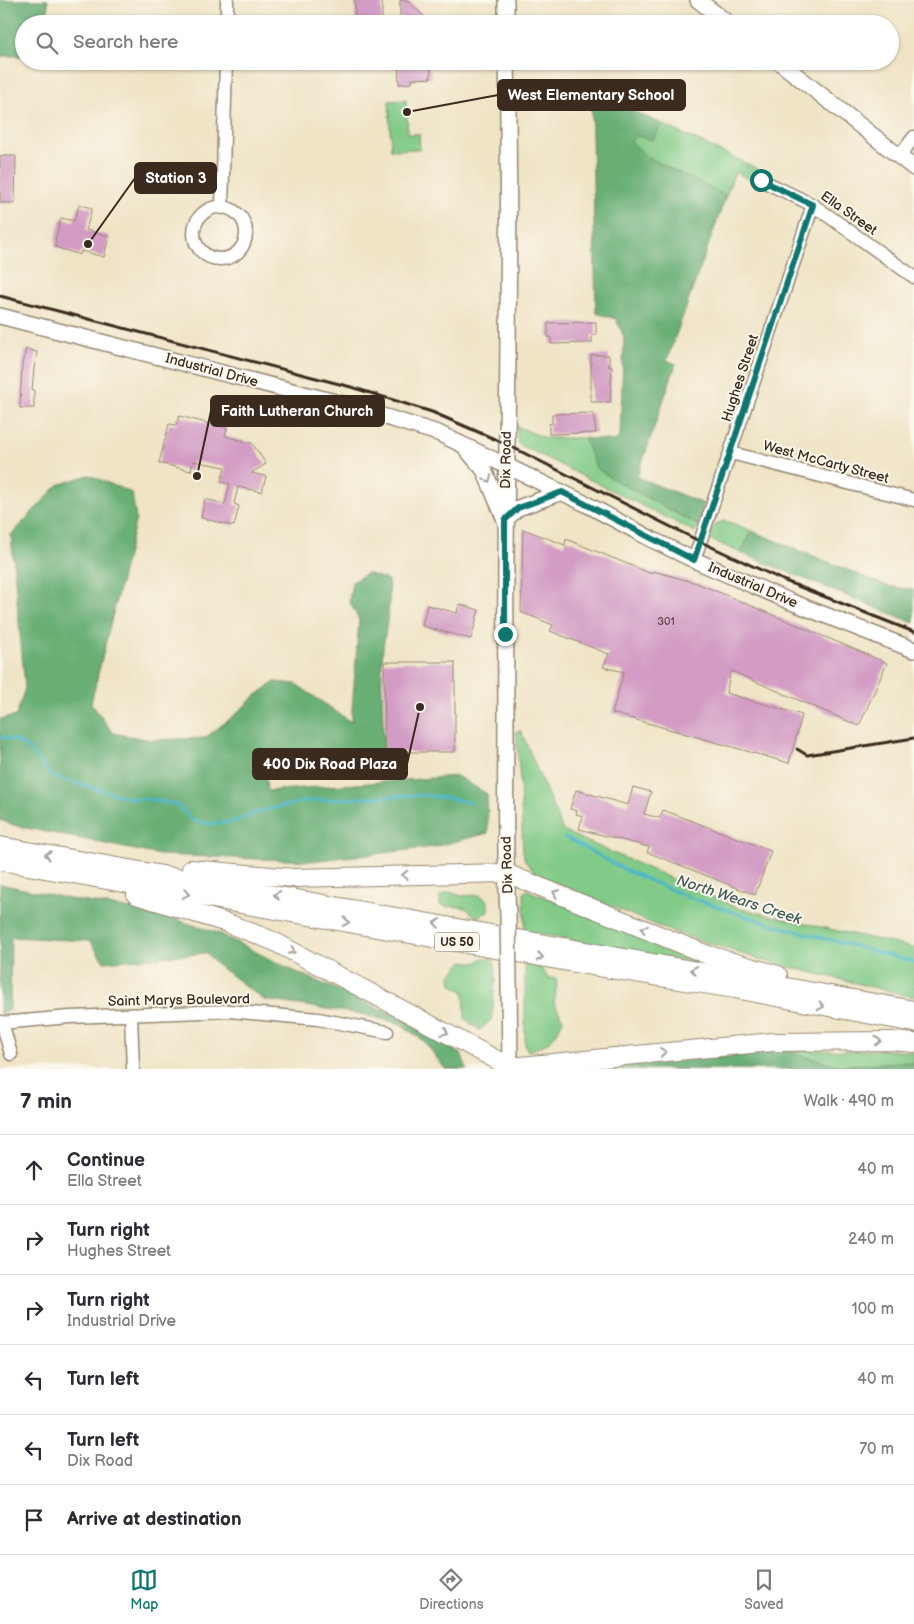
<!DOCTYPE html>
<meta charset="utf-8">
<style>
body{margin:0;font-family:"Balsamiq Sans",sans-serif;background:#f2f2f3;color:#2b2b33}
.stop{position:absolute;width:15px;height:15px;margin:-11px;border:4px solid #0f766e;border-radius:50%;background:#fff}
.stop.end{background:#0f766e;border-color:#fff;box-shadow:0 1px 5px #0008}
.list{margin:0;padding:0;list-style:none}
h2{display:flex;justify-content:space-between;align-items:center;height:65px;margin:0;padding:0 20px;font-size:21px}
h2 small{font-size:16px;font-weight:400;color:#7c7c81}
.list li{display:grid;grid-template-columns:32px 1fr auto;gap:15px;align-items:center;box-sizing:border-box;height:70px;padding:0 20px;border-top:1px solid #e1e1e2}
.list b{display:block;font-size:19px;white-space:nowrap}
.list p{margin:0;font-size:16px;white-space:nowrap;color:#7c7c81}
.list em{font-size:16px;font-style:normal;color:#7c7c81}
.icon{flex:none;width:28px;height:28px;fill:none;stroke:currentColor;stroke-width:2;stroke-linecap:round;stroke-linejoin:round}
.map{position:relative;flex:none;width:914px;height:1069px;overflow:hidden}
.search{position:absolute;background:#fff;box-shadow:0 1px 4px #0004;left:15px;right:15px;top:15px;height:55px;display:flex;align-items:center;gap:12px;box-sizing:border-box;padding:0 18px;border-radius:28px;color:#7c7c81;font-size:19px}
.sheet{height:485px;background:#fff}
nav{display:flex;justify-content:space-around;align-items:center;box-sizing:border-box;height:70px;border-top:1px solid #e1e1e2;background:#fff;font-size:14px;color:#7c7c81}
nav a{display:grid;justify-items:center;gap:2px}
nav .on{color:#0f766e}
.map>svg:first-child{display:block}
.green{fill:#81ca87;stroke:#5e7a52}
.forest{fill:#68ae74;stroke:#526c49}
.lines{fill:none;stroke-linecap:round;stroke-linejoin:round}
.stream{stroke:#49b6c6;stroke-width:3}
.building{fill:#d39cc5}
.minor-casing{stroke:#958772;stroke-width:15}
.major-casing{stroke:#958772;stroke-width:18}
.highway-casing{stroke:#958772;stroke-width:20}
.minor{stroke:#fff;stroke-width:12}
.major{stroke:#fff;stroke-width:15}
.highway{stroke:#fff;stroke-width:18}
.rail{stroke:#3b2a1e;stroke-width:3}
.major-bridge-casing{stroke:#958772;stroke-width:18;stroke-linecap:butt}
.major-bridge{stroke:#fff;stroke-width:15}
.oneway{stroke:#a79f9a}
.route{stroke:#0f766e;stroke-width:6}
.labels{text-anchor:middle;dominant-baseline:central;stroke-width:4;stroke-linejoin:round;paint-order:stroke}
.number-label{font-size:11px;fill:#614648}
.shield{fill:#fbf7ec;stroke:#75685c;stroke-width:1}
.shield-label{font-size:12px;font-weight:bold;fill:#3b2a1e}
.street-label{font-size:14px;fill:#3b2a1e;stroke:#fbf7ec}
.water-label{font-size:15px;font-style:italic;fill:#405b59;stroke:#fbf7ec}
.leader{fill:none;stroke:#3b2a1e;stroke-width:2}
.callout-dot{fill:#3b2a1e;stroke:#fbf7ec;stroke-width:2}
.callout{fill:#3b2a1e;stroke:#3b2a1e;stroke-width:2}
.callout-label{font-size:15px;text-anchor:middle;font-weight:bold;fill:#fff}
</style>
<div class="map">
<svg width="914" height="1069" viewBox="0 0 914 1069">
<rect width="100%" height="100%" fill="#fbf7ec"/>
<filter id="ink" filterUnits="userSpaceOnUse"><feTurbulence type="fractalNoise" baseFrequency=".02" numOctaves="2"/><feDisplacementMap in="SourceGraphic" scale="10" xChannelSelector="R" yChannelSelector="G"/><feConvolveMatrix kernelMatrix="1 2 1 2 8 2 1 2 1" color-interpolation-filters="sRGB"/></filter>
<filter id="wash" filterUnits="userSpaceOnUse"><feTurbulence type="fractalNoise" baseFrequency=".0096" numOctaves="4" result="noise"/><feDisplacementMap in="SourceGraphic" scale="20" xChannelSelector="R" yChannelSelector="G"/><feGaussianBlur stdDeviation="1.12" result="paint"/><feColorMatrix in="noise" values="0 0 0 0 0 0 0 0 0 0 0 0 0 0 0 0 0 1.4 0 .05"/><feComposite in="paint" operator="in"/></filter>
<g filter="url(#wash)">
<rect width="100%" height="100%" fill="#efe4c6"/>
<g class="green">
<path d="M406,100L408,134H419L420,149L391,150L389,101Z"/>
<path d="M662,124L758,169L753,181L735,172L726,196L647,157L630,141L637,136L653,139Z"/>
<path d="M516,426L545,438H584L597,468L613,479L698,525L695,532L518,444Z"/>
<path d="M726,521L752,531L741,553L709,539C713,528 713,522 726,521Z"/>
<path d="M516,731H521L563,831L741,909L914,948V997L764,961L665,929L537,875L525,861L523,852L520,781Z"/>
<path d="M527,890L724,969L525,931L524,893Z"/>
<path d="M449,892L462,896L480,895L488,901V912L476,918C464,901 456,910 440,905V896Z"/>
<path d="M483,958L494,959L496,983L494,987L492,1019L480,1030L465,1019L464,992L452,984L451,975L463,961L476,963Z"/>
<path d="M525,964L540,967L548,978H556L557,985L554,1002L563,1020C554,1041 549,1044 528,1051L525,1045Z"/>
<path d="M887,1050L914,1052V1063L899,1062L840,1066L786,1051Z"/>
</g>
<g class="forest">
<path d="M0,0H48V24H24V56H0Z"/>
<path d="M591,92L662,124L653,140L637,136L631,141L647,157L726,196L667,360L676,364L637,477L704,504L698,525L613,479L596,468L584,438L615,441L620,436L624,337L616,319L596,313Z"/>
<path d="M89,475L132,493L136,519L91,703L113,733L151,740L205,738L235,715L255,696L275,682L296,684L351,722L359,620L349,601L352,582L367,573L388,580C393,604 383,635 382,661C381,691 383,722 384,752L265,762L267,791L457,776L487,794L488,833L434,847L312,861L160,855L17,826L0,820V719L16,716L25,688L11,535L58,485Z"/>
<path d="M752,531L887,586L914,590V623L741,553Z"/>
<path d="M0,884L75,900L156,913L218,933L292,970L399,1017L461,1054L467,1069H445L424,1041L398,1023L361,1014L264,1000L216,964L206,953L104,962L90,941L11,937L10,1009L0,1014Z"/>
<path d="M786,1051L840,1066L899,1062L914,1063V1069H597Z"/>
</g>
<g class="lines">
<g class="stream">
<path d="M0,737L17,741L30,750L51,776L129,798L155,800L177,805L192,820L210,824L232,822L261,811L307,801L420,795L449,798L471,803"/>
<path d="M565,837L625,870L688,897L770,924L914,962"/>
</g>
</g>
<g id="blocks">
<g class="building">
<rect x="355" y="0" width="27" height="24"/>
<path d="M400,0H407L432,24H400Z"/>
<path d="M398,61H430L431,78L412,79V83L399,84Z"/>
<path d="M0,156H16L15,203H0Z"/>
<path d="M79,205L92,208L86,230L109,236L104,257L81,251L80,255L55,247L56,240H55L61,218L74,221Z"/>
<path d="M596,322V335H592V343L551,344V337H548V323Z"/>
<path d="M26,349L37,352L34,368L32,390H34V408H20L22,364Z"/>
<path d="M591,355H609V367H612L610,402H591Z"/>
<path d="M593,413L596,433L549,434V424L552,423V414Z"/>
<path d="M179,416L227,428L225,436L252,443L266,464L251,473L266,476L262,492L238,487L234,504L239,506L234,526L201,518L205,499L225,504L230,484L221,482L225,467L193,461L191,471L159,463L169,424L176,425Z"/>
<path d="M523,529L565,545L566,539L652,574L653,571L697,583L887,663L859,726L731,671L726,693L802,715L789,763L612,713L624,672L603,667L609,654L550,631L553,625L521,612Z"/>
<path d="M459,604L479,610L471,639L422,626L427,605L457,613Z"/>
<path d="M384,662H455V752H385Z"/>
<path d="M633,787L651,792L644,814L660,818L663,810L771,851L755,895L647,852L649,847L579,829L583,816L576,814L577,811L570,809L576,790L628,805Z"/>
</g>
</g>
</g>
<g filter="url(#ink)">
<use href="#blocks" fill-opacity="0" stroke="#958772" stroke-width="1"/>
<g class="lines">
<defs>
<g id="minor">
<path d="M227,24V0"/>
<path d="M899,157L914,137"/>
<path d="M761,180L813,205L914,277"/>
<circle cx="220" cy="233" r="26"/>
<path d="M222,208L226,61"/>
<path d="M731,453L914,500"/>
<path d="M694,560L813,205"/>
<path d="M131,1015L133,1069"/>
<path d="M2,1022L11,1054"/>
<path d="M0,1023L70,1017L229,1011L318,1019L387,1032"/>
</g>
<g id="major">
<path d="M506,0V24"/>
<path d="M698,0L729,24"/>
<path d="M507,61C512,277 504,492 506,708C506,777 504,845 508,914"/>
<path d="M778,61L914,168"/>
<path d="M0,316L343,404L438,433L586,504L653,540L694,560L789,601L914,650"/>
<path d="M467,450L484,470L505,520L518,508L562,492"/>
<path d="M509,983L510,1069"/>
</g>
<g id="highway">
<path d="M0,846L914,1010"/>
<path d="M0,861L591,966L735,989L914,1023"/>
<path d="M191,869L294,878L506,873L708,955L778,975"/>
<path d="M136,895L227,923L273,941L510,1067L773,1042L892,1041L914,1043"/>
</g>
</defs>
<use href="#minor" class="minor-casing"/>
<use href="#major" class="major-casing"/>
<use href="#highway" class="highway-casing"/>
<use href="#minor" class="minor"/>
<use href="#major" class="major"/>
<use href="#highway" class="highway"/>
<g class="rail">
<path d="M0,296L351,387L432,412L506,444L701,542L785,581L914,632"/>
<path d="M797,749L807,755L914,738"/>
</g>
<defs>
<path id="major-bridge" d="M508,914L509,983"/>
</defs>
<use href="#major-bridge" class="major-bridge-casing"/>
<use href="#major-bridge" class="major-bridge"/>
</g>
<defs><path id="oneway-chevron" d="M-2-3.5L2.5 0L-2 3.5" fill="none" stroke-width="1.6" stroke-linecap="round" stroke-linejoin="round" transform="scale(1.25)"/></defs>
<g class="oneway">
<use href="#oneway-chevron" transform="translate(488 479) rotate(68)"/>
<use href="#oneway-chevron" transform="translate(48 855) rotate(-170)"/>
<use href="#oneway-chevron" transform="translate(405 875) rotate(178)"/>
<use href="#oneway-chevron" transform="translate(556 893) rotate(-157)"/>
<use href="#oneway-chevron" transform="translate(186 894) rotate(10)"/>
<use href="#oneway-chevron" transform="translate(277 895) rotate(-170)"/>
<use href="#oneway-chevron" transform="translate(346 922) rotate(10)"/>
<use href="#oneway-chevron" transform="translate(437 923) rotate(-170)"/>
<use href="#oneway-chevron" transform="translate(644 929) rotate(-158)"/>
<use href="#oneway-chevron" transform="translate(292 951) rotate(28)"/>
<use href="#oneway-chevron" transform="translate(540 957) rotate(10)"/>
<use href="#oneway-chevron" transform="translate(694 970) rotate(-170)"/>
<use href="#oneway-chevron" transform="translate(821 1006) rotate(11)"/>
<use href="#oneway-chevron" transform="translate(445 1032) rotate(28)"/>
<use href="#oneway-chevron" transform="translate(878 1041)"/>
<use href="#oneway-chevron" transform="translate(663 1052) rotate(-5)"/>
</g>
</g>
<g class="lines" filter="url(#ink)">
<path class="route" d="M505,634V520L518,508L562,492L694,560L813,205L761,180"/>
</g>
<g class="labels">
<g class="number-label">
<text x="666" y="621">301</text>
</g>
<rect class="shield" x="434.5" y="932.5" width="45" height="19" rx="4"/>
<g class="shield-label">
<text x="457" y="942">US 50</text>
</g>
<g class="street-label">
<text transform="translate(849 213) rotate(35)">Ella Street</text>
<text transform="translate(212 370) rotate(15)">Industrial Drive</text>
<text transform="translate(740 378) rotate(-72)">Hughes Street</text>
<text transform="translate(506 460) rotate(-89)">Dix Road</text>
<text transform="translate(826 462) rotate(15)">West McCarty Street</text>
<text transform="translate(753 585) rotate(23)">Industrial Drive</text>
<text transform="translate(507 865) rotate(-92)">Dix Road</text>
<text transform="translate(179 1000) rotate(-1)">Saint Marys Boulevard</text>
</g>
<g class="water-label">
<text transform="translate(739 900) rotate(18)">North Wears Creek</text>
</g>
</g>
<path class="leader" d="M407 112L498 95M88 244L135 178M197 476L211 411M420 707L407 764"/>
<g class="callout-dot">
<circle cx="407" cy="112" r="5"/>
<circle cx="88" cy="244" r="5"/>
<circle cx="197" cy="476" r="5"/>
<circle cx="420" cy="707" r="5"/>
</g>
<g class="callout">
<rect x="498" y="80" width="187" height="30" rx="5"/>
<rect x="135" y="163" width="81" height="30" rx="5"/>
<rect x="211" y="396" width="173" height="30" rx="5"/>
<rect x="253" y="749" width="154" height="30" rx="5"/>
</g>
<g class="callout-label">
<text x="591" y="100">West Elementary School</text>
<text x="176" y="183">Station 3</text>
<text x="297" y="416">Faith Lutheran Church</text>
<text x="330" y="769">400 Dix Road Plaza</text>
</g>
</svg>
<div class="stop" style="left:761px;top:180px"></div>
<div class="stop end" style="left:505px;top:634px"></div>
<div class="search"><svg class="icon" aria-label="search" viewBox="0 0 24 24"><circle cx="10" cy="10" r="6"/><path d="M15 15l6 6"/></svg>Search here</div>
</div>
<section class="sheet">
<h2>7 min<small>Walk · 490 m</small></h2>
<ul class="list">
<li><svg class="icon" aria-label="ahead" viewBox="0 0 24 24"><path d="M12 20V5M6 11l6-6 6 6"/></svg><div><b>Continue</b><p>Ella Street</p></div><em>40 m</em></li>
<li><svg class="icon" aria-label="right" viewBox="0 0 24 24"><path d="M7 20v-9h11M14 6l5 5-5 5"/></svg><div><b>Turn right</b><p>Hughes Street</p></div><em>240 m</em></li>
<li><svg class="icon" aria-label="right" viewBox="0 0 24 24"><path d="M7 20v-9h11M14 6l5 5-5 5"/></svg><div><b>Turn right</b><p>Industrial Drive</p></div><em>100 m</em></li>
<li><svg class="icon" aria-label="left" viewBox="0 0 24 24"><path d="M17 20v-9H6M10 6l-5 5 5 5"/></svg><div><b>Turn left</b></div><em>40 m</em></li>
<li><svg class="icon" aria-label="left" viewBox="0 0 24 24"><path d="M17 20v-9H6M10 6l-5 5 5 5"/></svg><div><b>Turn left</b><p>Dix Road</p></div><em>70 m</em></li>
<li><svg class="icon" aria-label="arrive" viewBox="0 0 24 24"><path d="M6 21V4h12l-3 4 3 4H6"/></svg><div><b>Arrive at destination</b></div></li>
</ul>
</section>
<nav>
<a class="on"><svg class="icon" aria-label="map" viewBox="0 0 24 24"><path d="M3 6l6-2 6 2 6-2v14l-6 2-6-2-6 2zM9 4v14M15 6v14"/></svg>Map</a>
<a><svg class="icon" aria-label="directions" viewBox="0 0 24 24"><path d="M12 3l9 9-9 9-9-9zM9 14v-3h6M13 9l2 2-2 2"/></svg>Directions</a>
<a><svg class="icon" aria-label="saved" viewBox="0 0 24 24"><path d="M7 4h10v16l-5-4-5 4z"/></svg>Saved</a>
</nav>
